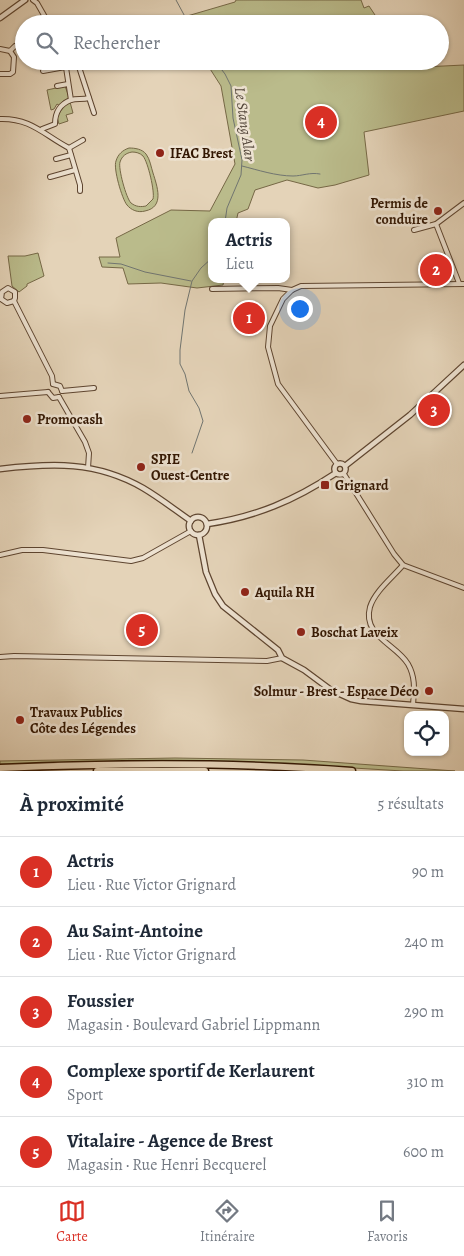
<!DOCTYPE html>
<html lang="fr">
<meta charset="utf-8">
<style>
body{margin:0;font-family:Alegreya,serif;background:#f6f6f7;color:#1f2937}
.controls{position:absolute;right:15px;bottom:15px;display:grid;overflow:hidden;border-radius:10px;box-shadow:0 1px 4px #0004}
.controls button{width:45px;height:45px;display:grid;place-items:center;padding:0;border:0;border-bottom:1px solid #e0e1e3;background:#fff;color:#1f2937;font:25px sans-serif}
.you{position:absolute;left:299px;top:308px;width:18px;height:18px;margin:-12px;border:4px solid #fff;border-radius:50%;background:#1a73e8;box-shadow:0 0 0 8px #1a73e833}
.badge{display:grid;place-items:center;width:32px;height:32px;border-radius:50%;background:#d93025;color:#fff;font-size:16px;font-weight:700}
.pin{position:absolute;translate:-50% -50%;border:2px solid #fff;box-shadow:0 1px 5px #0006}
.popup{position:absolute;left:208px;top:218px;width:82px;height:65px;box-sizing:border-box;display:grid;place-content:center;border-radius:10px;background:#fff;filter:drop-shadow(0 1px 4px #0005);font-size:16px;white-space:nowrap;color:#747a83}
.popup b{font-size:19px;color:#1f2937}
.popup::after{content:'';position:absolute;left:50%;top:100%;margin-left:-10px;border:10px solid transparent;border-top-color:#fff}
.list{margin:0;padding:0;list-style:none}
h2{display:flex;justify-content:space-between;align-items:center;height:65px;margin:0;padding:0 20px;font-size:21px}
h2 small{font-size:16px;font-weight:400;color:#747a83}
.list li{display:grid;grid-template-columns:32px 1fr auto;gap:15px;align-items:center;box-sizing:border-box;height:70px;padding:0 20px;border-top:1px solid #e0e1e3}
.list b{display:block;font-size:19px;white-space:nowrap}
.list p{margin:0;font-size:16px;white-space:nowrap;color:#747a83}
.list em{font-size:16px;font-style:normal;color:#747a83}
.icon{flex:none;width:28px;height:28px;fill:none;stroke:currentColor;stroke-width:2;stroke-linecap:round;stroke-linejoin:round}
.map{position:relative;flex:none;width:464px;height:771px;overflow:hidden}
.search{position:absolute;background:#fff;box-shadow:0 1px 4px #0004;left:15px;right:15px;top:15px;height:55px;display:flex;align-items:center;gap:12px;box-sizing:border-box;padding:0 18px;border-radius:28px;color:#747a83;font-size:19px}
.sheet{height:415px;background:#fff}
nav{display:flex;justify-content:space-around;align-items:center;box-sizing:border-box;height:70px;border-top:1px solid #e0e1e3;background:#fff;font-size:14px;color:#747a83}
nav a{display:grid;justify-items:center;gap:2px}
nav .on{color:#d93025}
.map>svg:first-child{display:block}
.green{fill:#babb8b;stroke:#766846;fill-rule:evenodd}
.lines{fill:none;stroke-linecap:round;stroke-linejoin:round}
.stream{stroke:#717570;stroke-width:1}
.minor-casing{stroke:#5e4530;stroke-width:6}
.tertiary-casing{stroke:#5e4530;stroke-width:7}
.trunk-casing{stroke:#321602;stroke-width:9}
.minor{stroke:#ede2d1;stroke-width:4}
.tertiary{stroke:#ede2d1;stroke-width:4.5}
.trunk{stroke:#e4d3b8;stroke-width:6}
.poi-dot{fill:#8f2418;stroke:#ede2d1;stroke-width:2}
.labels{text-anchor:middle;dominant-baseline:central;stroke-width:5;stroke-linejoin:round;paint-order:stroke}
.poi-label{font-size:14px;font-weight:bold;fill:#321602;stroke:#ede2d1;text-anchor:start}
.water-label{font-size:15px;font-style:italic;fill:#524539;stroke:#ede2d1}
</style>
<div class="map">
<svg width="464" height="771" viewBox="0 0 464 771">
<rect width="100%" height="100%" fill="#e4d3b8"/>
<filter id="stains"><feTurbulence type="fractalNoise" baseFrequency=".004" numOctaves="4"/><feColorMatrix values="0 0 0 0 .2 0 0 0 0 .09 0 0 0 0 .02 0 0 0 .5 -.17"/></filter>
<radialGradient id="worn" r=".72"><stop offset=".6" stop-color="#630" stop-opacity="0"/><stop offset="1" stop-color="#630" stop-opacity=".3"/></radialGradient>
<g class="green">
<path d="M236,0H361L364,8L369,6L381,24H180L177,19L235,2Z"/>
<path d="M205,61H400L403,68L464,65V111L364,132L369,175L335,185L318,188L287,180L255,190L248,209L238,213L236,222H212V279H224L223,285L197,288L161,283L128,284L123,268L102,267L99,257H120L116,238L171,210L210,211L235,164L221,86Z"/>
<path d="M65,86L69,97L67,99L63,101L60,106L57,104L54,109L51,110L47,90Z"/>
<path d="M70,102L73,113L66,115L68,121L59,124L57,117L65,104Z"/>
<path d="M129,148C135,148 142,149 146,154C150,159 151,167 153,173C157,186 165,207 145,211C138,213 131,210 127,205C122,199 113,168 116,161C118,154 123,150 129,148ZM132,152C136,152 140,153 143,156C148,162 155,192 153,199L146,206C141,207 136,207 131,203C126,198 118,168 120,162C122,156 126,153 132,152Z"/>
<path d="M38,253L44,276L27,284V286L19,292L12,286L8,256H25Z"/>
<path d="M175,758L303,760L455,771H403L271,763L166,761L0,764V761Z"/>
</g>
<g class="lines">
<g class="stream">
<path d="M176,0L189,24"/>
<path d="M215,61L225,74L231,86L233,118L242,160L241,175L227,208L225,222"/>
<path d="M242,166C258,170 276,176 293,176C302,176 310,172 320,174"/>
<path d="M108,263L121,264L145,272L191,281"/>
<path d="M192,453L203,421L199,408L189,391L185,374L180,364V350L185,310L192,281L201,268L212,258"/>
</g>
<defs>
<g id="minor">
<path d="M33,0L37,3L49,24"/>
<path d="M0,49L10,51L15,46L24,42"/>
<path d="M66,64L75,63L78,64L94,113"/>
<path d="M43,71L65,67"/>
<path d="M0,74H10L13,72L14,57L10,51"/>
<path d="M57,86L68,84"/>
<path d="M71,100C77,98 82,100 89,98"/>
<path d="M0,119C31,118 44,135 69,148L80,185V191"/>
<path d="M42,129L55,124C55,113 60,104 71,100L65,61"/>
<path d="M69,148L83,140"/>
<path d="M56,159L71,155"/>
<path d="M50,177L75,170"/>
<path d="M436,224L459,283"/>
<path d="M414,230L436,224L464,203"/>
<path d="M212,289L278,288L292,290"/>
<path d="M1,299L2,292L8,288L15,292V298L14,301"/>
<path d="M1,299L7,303L14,301"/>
<path d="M14,301L52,376L53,384"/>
<path d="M53,384L60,386L62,391"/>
<path d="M62,391L94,388"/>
<path d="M48,392L53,398L59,397"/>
<path d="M0,396L48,392"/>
<path d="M59,397L85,442L89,453L88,468"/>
<path d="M337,464L278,384L268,347L270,326L283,299L292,290L301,286L464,284"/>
<path d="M344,474L394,554L403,565L464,588"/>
<path d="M0,555L22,550H43L131,561L143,558L191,531"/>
<path d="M403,565C393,577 375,591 370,607C362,636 396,644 408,664C416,678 414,691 413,705"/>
<path d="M0,657L14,656L267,661L282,658"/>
</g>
<g id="tertiary">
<path d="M0,18L25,0"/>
<circle cx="340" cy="469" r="5.5"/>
<path d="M345,466L410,415L464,365"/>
<path d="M0,469C52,463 96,461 143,488C160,498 175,510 191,521"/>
<circle cx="198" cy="526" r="9"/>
<path d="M207,524C256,517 295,500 336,473"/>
<path d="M199,535L206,572L215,594L223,606L278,650L282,658L304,670L331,690L351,699L361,701L464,709"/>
</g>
<g id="trunk">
<path d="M0,768C117,763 235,762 352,771"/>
<path d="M97,771H205"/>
</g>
</defs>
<use href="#minor" class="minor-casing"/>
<use href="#tertiary" class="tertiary-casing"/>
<use href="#trunk" class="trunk-casing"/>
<use href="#minor" class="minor"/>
<use href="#tertiary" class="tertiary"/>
<use href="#trunk" class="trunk"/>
</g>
<g class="poi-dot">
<circle cx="160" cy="153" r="5"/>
<circle cx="438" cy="211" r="5"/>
<circle cx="27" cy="419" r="5"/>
<circle cx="141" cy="467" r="5"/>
<rect x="320" y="480" width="10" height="10" rx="2.5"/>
<circle cx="245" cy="592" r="5"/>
<circle cx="301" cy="632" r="5"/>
<circle cx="429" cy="691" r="5"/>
<circle cx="20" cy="720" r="5"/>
</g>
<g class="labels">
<g class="poi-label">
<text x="170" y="153">IFAC Brest</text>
<text x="428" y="203" text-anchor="end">Permis de<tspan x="428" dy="16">conduire</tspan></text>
<text x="37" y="419">Promocash</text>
<text x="151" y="459">SPIE<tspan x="151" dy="16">Ouest-Centre</tspan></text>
<text x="335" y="485">Grignard</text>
<text x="255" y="592">Aquila RH</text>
<text x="311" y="632">Boschat Laveix</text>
<text x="419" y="691" text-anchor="end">Solmur - Brest - Espace Déco</text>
<text x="30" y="712">Travaux Publics<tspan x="30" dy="16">Côte des Légendes</tspan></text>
</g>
<g class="water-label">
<text transform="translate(245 124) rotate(82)">Le Stang Alar</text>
</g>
</g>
<rect width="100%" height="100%" filter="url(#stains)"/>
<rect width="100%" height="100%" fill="url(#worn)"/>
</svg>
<div class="controls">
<button><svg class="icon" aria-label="locate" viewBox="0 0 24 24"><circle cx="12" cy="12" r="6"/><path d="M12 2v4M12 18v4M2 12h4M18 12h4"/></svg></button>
</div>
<div class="you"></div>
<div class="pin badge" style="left:249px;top:318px">1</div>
<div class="popup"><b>Actris</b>Lieu</div>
<div class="pin badge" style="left:436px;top:270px">2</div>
<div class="pin badge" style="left:434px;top:410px">3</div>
<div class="pin badge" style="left:321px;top:122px">4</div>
<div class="pin badge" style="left:142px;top:630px">5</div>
<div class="search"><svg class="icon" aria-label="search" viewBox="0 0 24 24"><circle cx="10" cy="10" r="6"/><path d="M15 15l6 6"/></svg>Rechercher</div>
</div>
<section class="sheet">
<h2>À proximité<small>5 résultats</small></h2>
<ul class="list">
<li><span class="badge">1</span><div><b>Actris</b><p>Lieu · Rue Victor Grignard</p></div><em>90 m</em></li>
<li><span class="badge">2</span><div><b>Au Saint-Antoine</b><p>Lieu · Rue Victor Grignard</p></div><em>240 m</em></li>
<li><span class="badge">3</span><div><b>Foussier</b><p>Magasin · Boulevard Gabriel Lippmann</p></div><em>290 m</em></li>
<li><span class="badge">4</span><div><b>Complexe sportif de Kerlaurent</b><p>Sport</p></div><em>310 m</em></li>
<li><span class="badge">5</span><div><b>Vitalaire - Agence de Brest</b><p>Magasin · Rue Henri Becquerel</p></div><em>600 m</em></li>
</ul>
</section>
<nav>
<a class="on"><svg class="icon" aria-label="map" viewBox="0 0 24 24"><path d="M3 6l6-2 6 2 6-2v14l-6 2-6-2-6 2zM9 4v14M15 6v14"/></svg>Carte</a>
<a><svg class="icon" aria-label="directions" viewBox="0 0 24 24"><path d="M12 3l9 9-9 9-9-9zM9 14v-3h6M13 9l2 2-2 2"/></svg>Itinéraire</a>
<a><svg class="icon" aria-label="saved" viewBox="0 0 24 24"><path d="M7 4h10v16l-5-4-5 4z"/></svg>Favoris</a>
</nav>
